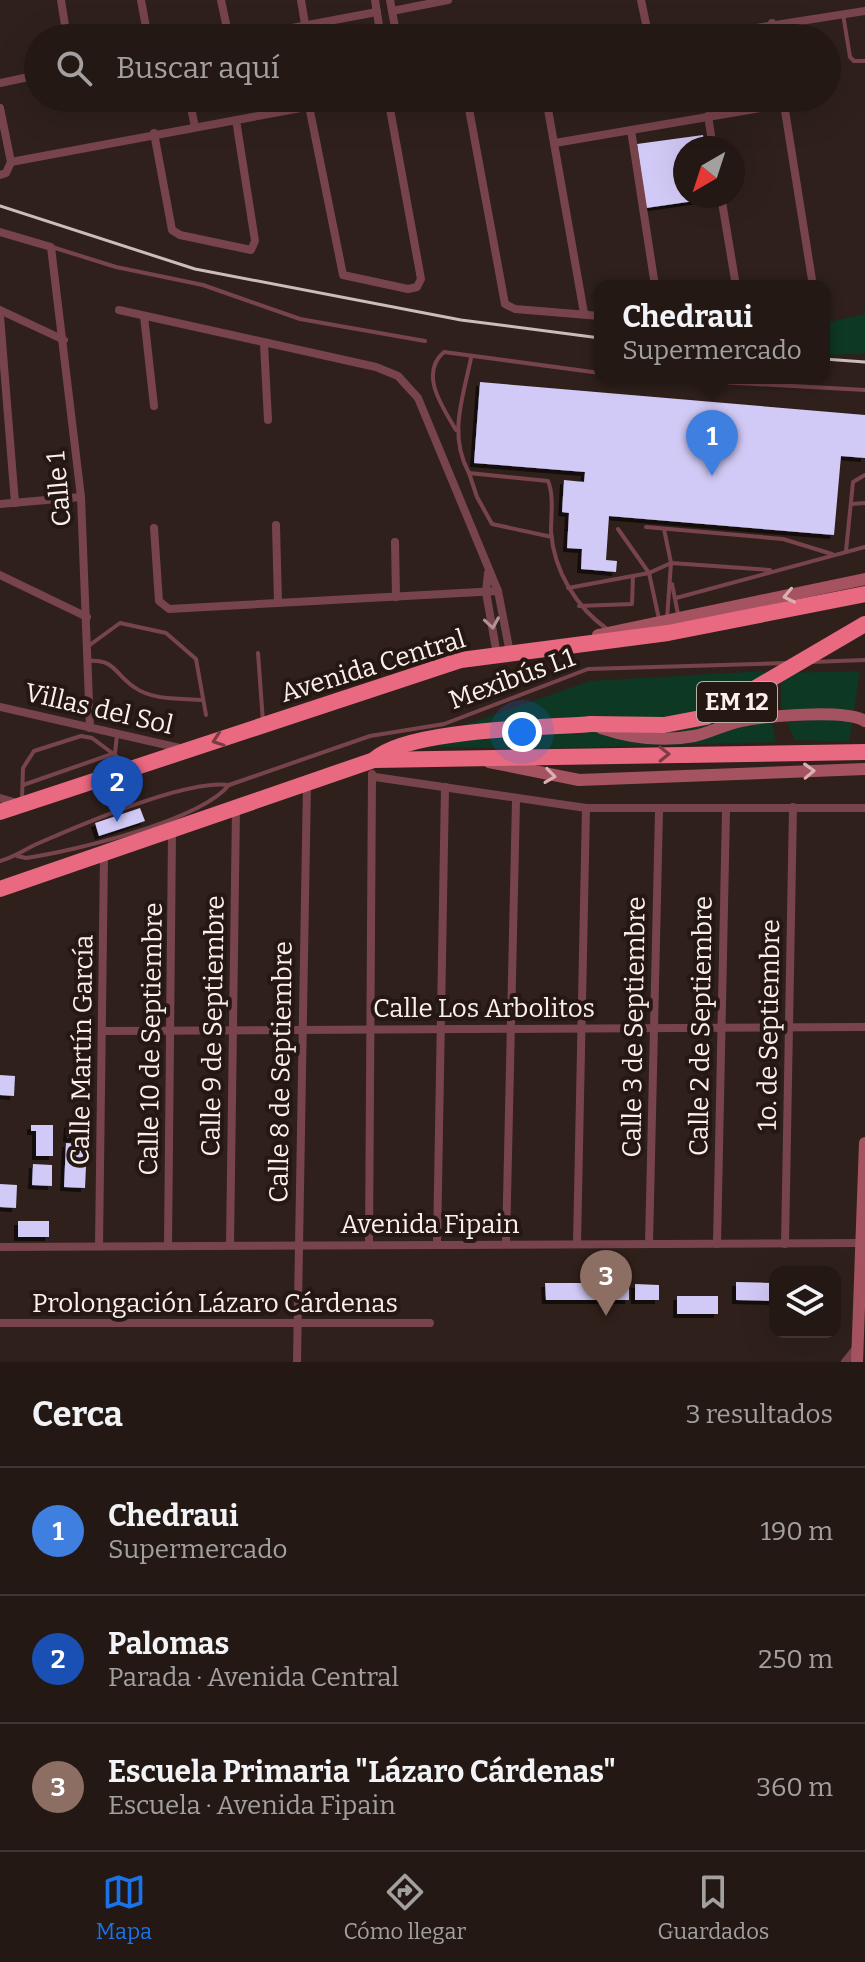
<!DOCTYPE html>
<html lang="es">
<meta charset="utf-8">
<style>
body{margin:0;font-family:Bitter,serif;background:#2b211d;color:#f1f3f6}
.controls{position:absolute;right:24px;bottom:24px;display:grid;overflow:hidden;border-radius:16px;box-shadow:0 8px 32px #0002}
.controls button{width:72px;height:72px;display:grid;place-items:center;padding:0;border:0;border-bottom:2px solid #403734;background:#231814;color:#f1f3f6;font:40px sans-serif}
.compass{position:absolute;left:673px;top:136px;width:72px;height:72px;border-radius:50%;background:#231814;box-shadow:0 8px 32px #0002;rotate:219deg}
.you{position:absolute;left:522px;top:732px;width:28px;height:28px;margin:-20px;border:6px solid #fff;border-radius:50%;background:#1a73e8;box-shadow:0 0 0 12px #1a73e833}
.badge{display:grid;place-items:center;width:52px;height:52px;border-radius:50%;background:#1a73e8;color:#fff;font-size:26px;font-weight:700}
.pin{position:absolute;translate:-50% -66px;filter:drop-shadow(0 2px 4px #0008)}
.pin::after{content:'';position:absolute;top:42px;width:28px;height:24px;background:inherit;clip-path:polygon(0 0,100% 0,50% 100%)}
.popup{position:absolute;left:594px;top:280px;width:236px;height:104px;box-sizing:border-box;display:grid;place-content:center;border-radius:16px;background:#231814;filter:drop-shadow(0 2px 6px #0005);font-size:26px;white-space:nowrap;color:#a3a0a0}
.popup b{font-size:30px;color:#f1f3f6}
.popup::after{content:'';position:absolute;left:50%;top:100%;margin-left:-16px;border:16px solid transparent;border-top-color:#231814}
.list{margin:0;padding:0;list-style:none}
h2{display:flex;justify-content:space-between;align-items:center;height:104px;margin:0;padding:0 32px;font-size:34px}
h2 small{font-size:26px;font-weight:400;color:#a3a0a0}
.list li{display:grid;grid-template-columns:52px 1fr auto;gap:24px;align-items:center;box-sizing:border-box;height:128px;padding:0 32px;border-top:2px solid #403734}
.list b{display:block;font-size:30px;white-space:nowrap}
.list p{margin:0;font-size:26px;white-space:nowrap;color:#a3a0a0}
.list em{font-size:26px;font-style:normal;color:#a3a0a0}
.icon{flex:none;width:44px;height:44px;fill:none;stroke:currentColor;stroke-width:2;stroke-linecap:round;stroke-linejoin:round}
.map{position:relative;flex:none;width:865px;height:1362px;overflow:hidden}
.search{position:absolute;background:#231814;box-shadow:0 8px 32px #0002;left:24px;right:24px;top:24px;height:88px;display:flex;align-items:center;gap:20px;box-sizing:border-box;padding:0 28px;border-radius:44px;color:#a3a0a0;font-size:30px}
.sheet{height:488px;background:#231814}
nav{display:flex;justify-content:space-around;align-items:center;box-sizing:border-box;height:112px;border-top:2px solid #403734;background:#231814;font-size:22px;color:#a3a0a0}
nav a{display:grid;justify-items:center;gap:4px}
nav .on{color:#1a73e8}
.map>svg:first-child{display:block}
.green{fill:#0d3823}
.building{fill:#d2caf6;filter:url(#shadow)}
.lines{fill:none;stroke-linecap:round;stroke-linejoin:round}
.lane{stroke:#78444c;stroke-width:4}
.street{stroke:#78444c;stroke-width:8}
.secondary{stroke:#a65361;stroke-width:12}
.highway{stroke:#e96981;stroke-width:16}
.rail{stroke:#cabeba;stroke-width:3}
.highway-bridge{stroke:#e96981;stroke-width:16}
.oneway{stroke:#d9b1b4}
.oneway2{stroke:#b39194}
.oneway3{stroke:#7d3c43}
.labels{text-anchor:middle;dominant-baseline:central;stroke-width:8;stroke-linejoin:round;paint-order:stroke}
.shield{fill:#251711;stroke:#bbafaa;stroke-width:2}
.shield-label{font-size:24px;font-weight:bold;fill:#fbf0ec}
.street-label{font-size:26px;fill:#fbf0ec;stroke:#251711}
</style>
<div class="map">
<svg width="865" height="1362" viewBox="0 0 865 1362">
<defs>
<filter id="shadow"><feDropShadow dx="-4" dy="4" stdDeviation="0" flood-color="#0009"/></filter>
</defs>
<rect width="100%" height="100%" fill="#2f201b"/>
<g class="green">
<path d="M865,314V354L828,355L829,322Z"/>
<path d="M766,671L765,692L776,742L527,749L405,746L590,681Z"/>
<path d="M860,671L849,742L795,740L782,711L780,673Z"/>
</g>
<g class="building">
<path d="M703,135L705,148H685V196L715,198L646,208L637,144Z"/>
<path d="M480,382L865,415V458L841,456L834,535L609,516L606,560L617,561L616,572L581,569L582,549L567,548L569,513L562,512L564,480L584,482L585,472L474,463Z"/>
<path d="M140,808L145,821L99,836L95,823Z"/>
<path d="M0,1075L15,1076L14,1096L0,1095Z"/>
<path d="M68,1124H82V1138H67Z"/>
<path d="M31,1125H53V1156H36V1131H31Z"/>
<path d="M66,1143L87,1144L85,1188L64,1187Z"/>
<path d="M33,1164L52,1165V1186L32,1185Z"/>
<path d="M0,1184L17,1185L16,1208L0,1207Z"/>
<rect x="18" y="1221" width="31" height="16"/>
<path d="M736,1282L775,1283V1301L736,1300Z"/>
<path d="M545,1283H629V1300H546Z"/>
<path d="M635,1284L659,1285V1300H635Z"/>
<rect x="677" y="1296" width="41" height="18"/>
</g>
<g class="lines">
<g class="lane">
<path d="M843,14L850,57L854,61H865"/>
<path d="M52,247L116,267L203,285L300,319L425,341"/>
<path d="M646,378L865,390"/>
<path d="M456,430C444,409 418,374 444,352L600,373"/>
<path d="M469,473C448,435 463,398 471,358"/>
<path d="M851,504L865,503"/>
<path d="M646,527L783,539L832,554"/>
<path d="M618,529L649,573L659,619"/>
<path d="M664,529L671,563L667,619"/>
<path d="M552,537L492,524L477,497L469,473L548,481C554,495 551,516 551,532C554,571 576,607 607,629"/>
<path d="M846,551L853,482L865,475"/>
<path d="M672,584L678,614"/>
<path d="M568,588L649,573L671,563L770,570"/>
<path d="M676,598L865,547"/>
<path d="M579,606L632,604L633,576"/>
<path d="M87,647L120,623L166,633L196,659L206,715"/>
<path d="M258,653L263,722"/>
<path d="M87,661C114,658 115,674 134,687C153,701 181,698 203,700"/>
<path d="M811,662L865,660"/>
<path d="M23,785L115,753L117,735"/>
<path d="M22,799L23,768L34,751L81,736L92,738L127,764"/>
<path d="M17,856L26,858C73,851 200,821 229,785"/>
<path d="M0,861C15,857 25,849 39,843C80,825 187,779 229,785L370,736L444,724L588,669L787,663"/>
</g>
<g class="street">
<path d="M61,0L67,38"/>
<path d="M141,0L148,38"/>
<path d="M221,0L229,38"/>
<path d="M301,0L305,24"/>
<path d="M375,0L381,38"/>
<path d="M390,0L397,38"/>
<path d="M641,0L649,38"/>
<path d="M392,11L448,0"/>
<path d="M772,23L774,38"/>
<path d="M238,38L377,12"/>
<path d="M692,38L865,11"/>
<path d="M0,83L38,75"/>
<path d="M189,98L195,127"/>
<path d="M467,98L505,304L515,309L600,316"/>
<path d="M546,98L584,313"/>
<path d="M783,98L813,286"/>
<path d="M309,106L343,275L408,289L417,287L421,279L388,98"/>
<path d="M0,108L11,162"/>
<path d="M708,116L713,148"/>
<path d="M631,130L655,286"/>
<path d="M154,133L172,230L180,235L251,250L255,241L236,120"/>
<path d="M555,143L784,104"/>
<path d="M11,162L355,98"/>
<path d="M0,175L6,173L11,162"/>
<path d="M721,196L736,286"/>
<path d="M0,232L51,247L81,497L90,728"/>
<path d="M0,310L64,340"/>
<path d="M119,310L376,367L398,376L418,398L498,591L510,653"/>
<path d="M0,316L15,503"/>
<path d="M144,316L154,406"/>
<path d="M264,344L268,420"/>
<path d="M0,504L81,497"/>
<path d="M276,525L278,603"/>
<path d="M154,528L159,601L169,609L498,591"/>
<path d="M395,542L396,597"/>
<path d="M488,573L486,592L497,655"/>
<path d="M0,575L87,617"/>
<path d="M0,707L184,749"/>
<path d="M375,777L586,808H865"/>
<path d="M0,798L17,803"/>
<path d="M104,1031L865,1027"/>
<path d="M506,1243L516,801"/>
<path d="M577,1243L586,808"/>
<path d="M369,1244L372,774"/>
<path d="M437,1244L445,787"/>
<path d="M649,1244L659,811"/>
<path d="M717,1244L726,810"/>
<path d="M785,1244L793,807"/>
<path d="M230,1245L236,808"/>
<path d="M99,1246L104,855"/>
<path d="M168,1246L172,832"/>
<path d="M0,1247L861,1243"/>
<path d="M0,1323H430"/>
<path d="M297,1362L307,783"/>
<path d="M845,1362L857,1347"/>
</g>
<g class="secondary">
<path d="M598,635L865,579"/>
<path d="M601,728C631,738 663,742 694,736C710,733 725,724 741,721C767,716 845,709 865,721"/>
<path d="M489,762L579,780L865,769"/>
<path d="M857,1362L865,1143"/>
</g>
<g class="highway">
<path d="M375,759C408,729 543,728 591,724"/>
<path d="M0,812L461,660L668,633L865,594"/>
<path d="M0,889L374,760L865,752"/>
</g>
<g class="rail">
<path d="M0,206L195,269L461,320L600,338"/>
<path d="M824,359L865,362"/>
</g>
<path class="highway-bridge" d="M591,724L664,725L706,717L865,624"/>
</g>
<defs><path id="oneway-chevron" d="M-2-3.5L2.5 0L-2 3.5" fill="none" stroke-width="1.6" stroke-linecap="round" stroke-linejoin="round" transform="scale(2)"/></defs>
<g class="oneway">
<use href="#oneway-chevron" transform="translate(789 596) rotate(168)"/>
<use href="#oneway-chevron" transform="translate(809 771) rotate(-2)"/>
<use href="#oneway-chevron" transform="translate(550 776) rotate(8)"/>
</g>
<use class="oneway2" href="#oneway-chevron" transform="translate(492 623) rotate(81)"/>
<g class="oneway3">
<use href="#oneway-chevron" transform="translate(218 740) rotate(161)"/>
<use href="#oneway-chevron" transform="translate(664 754) rotate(-1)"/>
</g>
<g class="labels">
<rect class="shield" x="697" y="682" width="80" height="40" rx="6"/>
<g class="shield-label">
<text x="737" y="702">EM 12</text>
</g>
<g class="street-label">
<text transform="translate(59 489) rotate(-95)">Calle 1</text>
<text transform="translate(373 666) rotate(-17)">Avenida Central</text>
<text transform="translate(512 679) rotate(-20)">Mexibús L1</text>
<text transform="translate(99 709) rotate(13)">Villas del Sol</text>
<text x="484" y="1008">Calle Los Arbolitos</text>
<text transform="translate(769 1025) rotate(-89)">1o. de Septiembre</text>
<text transform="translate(213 1026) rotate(-89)">Calle 9 de Septiembre</text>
<text transform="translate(701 1026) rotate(-89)">Calle 2 de Septiembre</text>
<text transform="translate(634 1027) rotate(-89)">Calle 3 de Septiembre</text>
<text transform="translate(151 1039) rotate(-89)">Calle 10 de Septiembre</text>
<text transform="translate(82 1050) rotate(-89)">Calle Martín García</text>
<text transform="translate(281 1072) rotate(-89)">Calle 8 de Septiembre</text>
<text x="430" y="1224">Avenida Fipain</text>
<text x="215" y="1303">Prolongación Lázaro Cárdenas</text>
</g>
</g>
</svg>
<div class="controls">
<button><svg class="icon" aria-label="layers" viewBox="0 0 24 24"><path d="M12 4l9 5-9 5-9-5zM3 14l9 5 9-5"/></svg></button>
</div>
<svg class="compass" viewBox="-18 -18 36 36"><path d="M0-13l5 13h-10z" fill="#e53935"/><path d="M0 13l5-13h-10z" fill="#a3a0a0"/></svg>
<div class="you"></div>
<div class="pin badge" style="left:712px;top:476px;background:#3f7fe0">1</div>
<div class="popup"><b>Chedraui</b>Supermercado</div>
<div class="pin badge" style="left:117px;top:822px;background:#1a4fb4">2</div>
<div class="pin badge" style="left:606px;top:1316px;background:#8d6e63">3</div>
<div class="search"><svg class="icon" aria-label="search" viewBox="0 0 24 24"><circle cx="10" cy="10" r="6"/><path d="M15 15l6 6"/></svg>Buscar aquí</div>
</div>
<section class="sheet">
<h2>Cerca<small>3 resultados</small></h2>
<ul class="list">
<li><span class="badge" style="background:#3f7fe0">1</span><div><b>Chedraui</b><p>Supermercado</p></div><em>190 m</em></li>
<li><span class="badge" style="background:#1a4fb4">2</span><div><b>Palomas</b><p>Parada · Avenida Central</p></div><em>250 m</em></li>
<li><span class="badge" style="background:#8d6e63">3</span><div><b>Escuela Primaria &quot;Lázaro Cárdenas&quot;</b><p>Escuela · Avenida Fipain</p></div><em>360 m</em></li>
</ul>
</section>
<nav>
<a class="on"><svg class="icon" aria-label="map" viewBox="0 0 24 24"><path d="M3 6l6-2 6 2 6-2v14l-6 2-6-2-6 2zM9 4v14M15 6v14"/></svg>Mapa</a>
<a><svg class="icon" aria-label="directions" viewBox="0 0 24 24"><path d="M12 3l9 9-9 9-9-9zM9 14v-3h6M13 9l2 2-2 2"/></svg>Cómo llegar</a>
<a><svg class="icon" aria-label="saved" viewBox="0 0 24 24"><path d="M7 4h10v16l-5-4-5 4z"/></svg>Guardados</a>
</nav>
